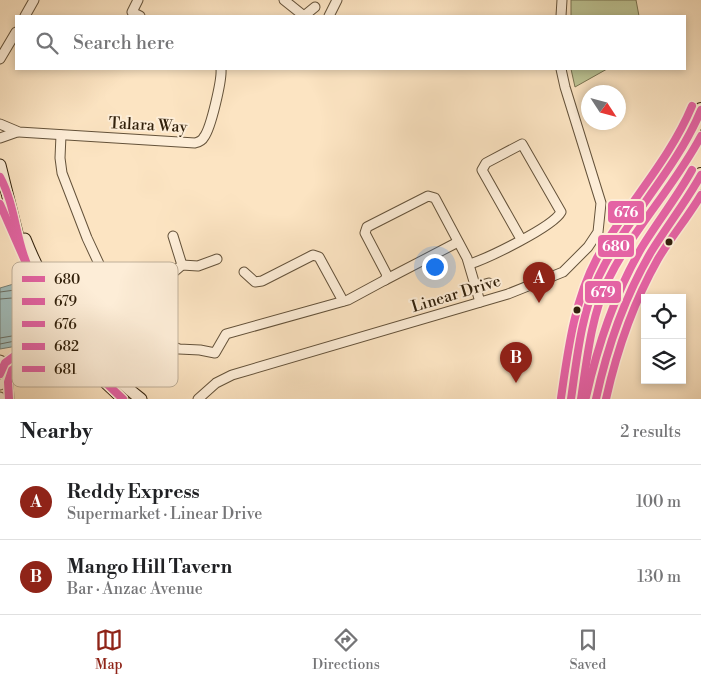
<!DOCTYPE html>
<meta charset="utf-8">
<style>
body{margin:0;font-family:"Libre Bodoni",serif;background:#f2f2f2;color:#202124}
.controls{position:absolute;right:15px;bottom:15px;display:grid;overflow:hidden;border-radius:0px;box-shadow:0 2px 8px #0003}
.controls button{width:45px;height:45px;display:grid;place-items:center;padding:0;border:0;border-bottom:1px solid #e0e0e0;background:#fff;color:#202124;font:25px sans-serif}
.compass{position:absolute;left:581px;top:85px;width:45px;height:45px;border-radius:50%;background:#fff;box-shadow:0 2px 8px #0003;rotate:126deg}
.you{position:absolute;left:434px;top:266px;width:18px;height:18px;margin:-12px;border:4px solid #fff;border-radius:50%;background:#1a73e8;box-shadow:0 0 0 8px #1a73e833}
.badge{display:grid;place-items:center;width:32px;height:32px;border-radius:50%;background:#8f2418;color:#fff;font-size:16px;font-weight:700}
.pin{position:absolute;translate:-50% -41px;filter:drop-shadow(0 1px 2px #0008)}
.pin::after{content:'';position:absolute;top:26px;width:18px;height:15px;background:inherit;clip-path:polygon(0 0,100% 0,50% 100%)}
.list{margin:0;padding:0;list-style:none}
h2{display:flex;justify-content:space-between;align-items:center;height:65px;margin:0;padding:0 20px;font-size:21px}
h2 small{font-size:16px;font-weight:400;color:#757577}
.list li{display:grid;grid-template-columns:32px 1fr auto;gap:15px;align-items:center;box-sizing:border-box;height:75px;padding:0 20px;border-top:1px solid #e0e0e0}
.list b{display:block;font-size:19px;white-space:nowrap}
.list p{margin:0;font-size:16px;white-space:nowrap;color:#757577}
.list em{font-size:16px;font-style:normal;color:#757577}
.icon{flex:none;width:28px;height:28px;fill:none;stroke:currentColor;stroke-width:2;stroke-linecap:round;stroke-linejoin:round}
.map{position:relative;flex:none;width:701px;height:399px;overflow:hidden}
.search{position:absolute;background:#fff;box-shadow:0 2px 8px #0003;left:15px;right:15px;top:15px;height:55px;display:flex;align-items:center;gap:12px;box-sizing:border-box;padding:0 18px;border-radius:0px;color:#757577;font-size:19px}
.sheet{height:215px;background:#fff}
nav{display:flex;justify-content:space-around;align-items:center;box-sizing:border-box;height:70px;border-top:1px solid #e0e0e0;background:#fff;font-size:14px;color:#757577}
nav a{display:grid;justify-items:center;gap:2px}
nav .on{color:#8f2418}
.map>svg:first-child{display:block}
.green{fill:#bdc494;stroke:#787250}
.water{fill:#a1bdbb;stroke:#757f75}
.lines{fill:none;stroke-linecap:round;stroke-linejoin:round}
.shore{stroke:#6a6f64;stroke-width:1}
.minor-casing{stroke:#64523a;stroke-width:11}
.secondary-casing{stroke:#32210c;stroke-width:13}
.trunk-casing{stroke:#32210c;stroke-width:16}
.minor{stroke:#fdedd7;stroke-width:9}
.secondary{stroke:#fdedd7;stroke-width:11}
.trunk{stroke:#fce4c2;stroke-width:14}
.bus-1-casing{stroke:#fdedd7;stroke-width:11}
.bus-2-casing{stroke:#fdedd7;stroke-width:11}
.bus-3-casing{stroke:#fdedd7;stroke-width:11}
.bus-4-casing{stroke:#fdedd7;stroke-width:11}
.bus-5-casing{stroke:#fdedd7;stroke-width:11}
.bus-1{stroke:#e463a4;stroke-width:8}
.bus-2{stroke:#e463a4;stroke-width:8}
.bus-3{stroke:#e463a4;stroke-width:8}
.bus-4{stroke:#e463a4;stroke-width:8}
.bus-5{stroke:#e463a4;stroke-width:8}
.bus-dot{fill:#32210c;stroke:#fdedd7;stroke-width:2}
.labels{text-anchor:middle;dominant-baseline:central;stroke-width:4;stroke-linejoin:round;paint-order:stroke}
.street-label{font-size:16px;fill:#32210c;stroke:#fdedd7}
.key{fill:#fdedd7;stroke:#c0b09a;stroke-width:1}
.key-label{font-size:14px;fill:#32210c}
.line-badge{stroke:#fdedd7;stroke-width:2}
.badge-label{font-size:14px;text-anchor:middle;font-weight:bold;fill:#fff}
</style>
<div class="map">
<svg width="701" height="399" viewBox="0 0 701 399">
<rect width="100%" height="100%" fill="#fce4c2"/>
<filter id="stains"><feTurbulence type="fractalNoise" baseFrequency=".004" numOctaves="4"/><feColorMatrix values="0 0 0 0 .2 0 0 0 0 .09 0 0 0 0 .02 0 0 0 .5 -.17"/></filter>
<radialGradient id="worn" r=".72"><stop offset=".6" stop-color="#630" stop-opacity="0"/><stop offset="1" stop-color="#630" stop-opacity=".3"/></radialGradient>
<g class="green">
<path d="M571,0H636L639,16H571Z"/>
<path d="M571,69H607L575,87Z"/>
</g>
<path class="water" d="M17,283L39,328L17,346L0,349V288Z"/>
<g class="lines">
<g class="shore">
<path d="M0,292L15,290L32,326L15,341L0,344"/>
<path d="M0,299L12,298L25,325L12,336L0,338"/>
</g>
<defs>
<g id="minor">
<path d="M138,0L132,12L140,16"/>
<path d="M284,0L304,16"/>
<path d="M25,16L34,0"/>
<path d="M304,16L315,7"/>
<path d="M329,16L337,0"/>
<path d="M561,16L562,0"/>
<path d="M0,59L16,32"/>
<path d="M0,124L19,132L195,143C199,142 202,141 204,137C211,128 222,80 221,69"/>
<path d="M61,135L60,158L62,173L87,238L107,281L122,290L125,307L163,343L179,349L200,350L215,353L226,334L348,300L385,280L387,275L365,233L367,227L428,196L435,198L467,258L480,302"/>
<path d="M0,138L17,132"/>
<path d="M173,236L182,265"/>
<path d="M470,264C488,258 553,227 561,212L522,144L486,163L482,170L521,239"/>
<path d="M244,272L255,282L262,281L313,255L319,257L343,301"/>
<path d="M385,280L458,242"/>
<path d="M475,287L489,283"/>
<path d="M122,290L169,276L182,265L198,266L217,259"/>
<path d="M0,360L9,364L12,370L11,379L0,385"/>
<path d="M6,362L65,324"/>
<path d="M12,370L68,329"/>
<path d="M8,382L9,399"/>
<path d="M0,397L1,399"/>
<path d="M198,399L216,383L232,375L508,294L563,272L588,247L598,232L601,203L565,87L561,69"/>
</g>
<g id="secondary">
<path d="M0,165L18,237L36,288L71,345L92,370L123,399"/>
<path d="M25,239C51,303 86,357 141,399"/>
</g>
<g id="trunk">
<path d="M571,399C578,351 583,303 607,261C637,209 681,167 701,110"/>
<path d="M596,399C606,348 624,297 651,252C667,226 687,202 701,175"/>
</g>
</defs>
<use href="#minor" class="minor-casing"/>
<use href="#secondary" class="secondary-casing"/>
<use href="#trunk" class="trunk-casing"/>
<use href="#minor" class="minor"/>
<use href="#secondary" class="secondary"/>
<use href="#trunk" class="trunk"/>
<defs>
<g id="bus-1">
<path d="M571,399C577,358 581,314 599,276C627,217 675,172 701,110"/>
<path d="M596,399C607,348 624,298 651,252C667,226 686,202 701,175"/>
</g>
<g id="bus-2">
<path d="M581,399C587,359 591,317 608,280C633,229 674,187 701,136"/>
<path d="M606,399C617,350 633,303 658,259C671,237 688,217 701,195"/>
</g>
<g id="bus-3">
<path d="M586,397C598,344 615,293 642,247C658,221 677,197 692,170"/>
<path d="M561,398C568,350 574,301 597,258C626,205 668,163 692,106"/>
</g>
<g id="bus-4">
<path d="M0,177C13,201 15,228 23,253C41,312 78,359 123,399"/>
<path d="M9,399L8,382L12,370L63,333"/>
</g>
<path id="bus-5" d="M0,204L36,286L56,325L5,363L0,374"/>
</defs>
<use href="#bus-1" class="bus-1-casing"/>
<use href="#bus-2" class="bus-2-casing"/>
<use href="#bus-3" class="bus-3-casing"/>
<use href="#bus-4" class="bus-4-casing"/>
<use href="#bus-5" class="bus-5-casing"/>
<use href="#bus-1" class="bus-1"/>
<use href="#bus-2" class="bus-2"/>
<use href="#bus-3" class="bus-3"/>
<use href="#bus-4" class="bus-4"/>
<use href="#bus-5" class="bus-5"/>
</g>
<g class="bus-dot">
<circle cx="669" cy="242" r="4.5"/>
<circle cx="577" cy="310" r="4.5"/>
</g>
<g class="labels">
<g class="street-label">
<text transform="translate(148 125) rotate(3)">Talara Way</text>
<text transform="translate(456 294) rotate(-17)">Linear Drive</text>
</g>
</g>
<rect x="12" y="262" width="166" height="125" rx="8" class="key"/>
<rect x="22" y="276" width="23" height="6" fill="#e463a4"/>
<rect x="22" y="298" width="23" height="7" fill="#e463a4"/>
<rect x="22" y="321" width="23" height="6" fill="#e463a4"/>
<rect x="22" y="343" width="23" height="7" fill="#e463a4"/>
<rect x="22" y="366" width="23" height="6" fill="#e463a4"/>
<g class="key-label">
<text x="54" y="284">680</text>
<text x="54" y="306">679</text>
<text x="54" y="329">676</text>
<text x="54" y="351">682</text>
<text x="54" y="374">681</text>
</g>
<g class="line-badge">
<rect x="607" y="200" width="38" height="24" rx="5" fill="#e463a4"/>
<rect x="597" y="234" width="38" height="24" rx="5" fill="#e463a4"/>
<rect x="584" y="280" width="38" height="24" rx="5" fill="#e463a4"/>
</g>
<g class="badge-label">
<text x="626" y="217">676</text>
<text x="616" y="251">680</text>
<text x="603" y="297">679</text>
</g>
<rect width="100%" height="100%" filter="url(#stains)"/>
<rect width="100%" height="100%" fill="url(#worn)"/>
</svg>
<div class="controls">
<button><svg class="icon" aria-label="locate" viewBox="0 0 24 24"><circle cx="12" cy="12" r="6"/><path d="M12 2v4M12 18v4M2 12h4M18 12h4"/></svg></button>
<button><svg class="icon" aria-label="layers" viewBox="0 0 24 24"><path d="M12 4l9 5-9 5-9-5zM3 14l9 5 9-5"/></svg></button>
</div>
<svg class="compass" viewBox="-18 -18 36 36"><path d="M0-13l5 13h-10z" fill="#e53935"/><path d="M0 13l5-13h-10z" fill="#757577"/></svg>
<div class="you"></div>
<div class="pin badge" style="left:539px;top:303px">A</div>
<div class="pin badge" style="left:516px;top:383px">B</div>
<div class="search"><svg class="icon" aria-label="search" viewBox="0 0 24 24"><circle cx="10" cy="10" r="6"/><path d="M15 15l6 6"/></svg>Search here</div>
</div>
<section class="sheet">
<h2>Nearby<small>2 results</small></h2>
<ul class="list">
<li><span class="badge">A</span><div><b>Reddy Express</b><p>Supermarket · Linear Drive</p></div><em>100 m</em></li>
<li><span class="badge">B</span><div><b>Mango Hill Tavern</b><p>Bar · Anzac Avenue</p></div><em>130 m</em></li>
</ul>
</section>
<nav>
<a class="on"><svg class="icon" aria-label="map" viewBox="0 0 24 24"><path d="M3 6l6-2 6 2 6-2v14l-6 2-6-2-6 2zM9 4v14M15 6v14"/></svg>Map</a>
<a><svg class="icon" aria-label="directions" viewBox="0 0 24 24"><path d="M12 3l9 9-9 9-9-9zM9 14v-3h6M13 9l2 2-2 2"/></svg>Directions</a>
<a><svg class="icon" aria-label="saved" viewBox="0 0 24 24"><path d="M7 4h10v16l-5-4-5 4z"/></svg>Saved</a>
</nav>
